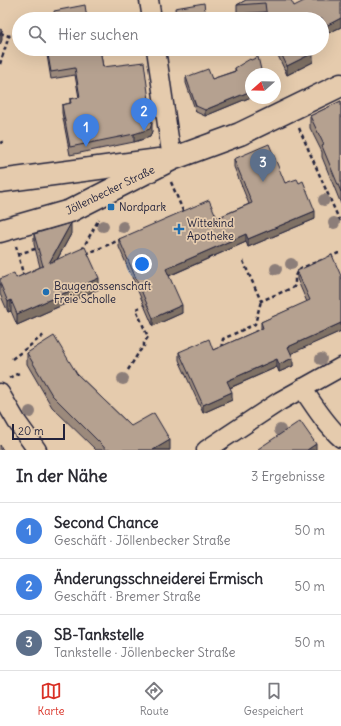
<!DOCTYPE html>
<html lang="de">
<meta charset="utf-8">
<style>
body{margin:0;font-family:Delius,sans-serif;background:#f2f2f3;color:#2b2b33}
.compass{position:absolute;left:245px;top:68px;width:36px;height:36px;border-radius:50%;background:#fff;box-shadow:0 4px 16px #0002;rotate:250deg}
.scale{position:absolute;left:12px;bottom:10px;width:53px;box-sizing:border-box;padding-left:4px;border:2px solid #22223b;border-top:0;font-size:11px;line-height:14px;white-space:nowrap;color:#22223b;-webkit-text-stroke:3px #e5cbad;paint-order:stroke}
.you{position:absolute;left:142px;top:264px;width:14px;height:14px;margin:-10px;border:3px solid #fff;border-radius:50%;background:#1a73e8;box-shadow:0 0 0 6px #1a73e833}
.badge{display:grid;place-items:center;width:26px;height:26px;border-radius:50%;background:#d93025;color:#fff;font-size:13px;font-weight:700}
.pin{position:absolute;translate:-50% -33px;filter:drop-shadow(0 1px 2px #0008)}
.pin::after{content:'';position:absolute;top:21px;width:14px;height:12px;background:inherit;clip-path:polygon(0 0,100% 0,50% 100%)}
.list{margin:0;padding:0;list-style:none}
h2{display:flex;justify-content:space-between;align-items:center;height:52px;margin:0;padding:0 16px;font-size:17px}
h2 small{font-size:13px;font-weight:400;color:#7c7c81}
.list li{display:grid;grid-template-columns:26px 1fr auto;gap:12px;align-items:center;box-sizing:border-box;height:56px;padding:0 16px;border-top:1px solid #e1e1e2}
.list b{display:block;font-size:15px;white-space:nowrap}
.list p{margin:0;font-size:13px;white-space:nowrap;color:#7c7c81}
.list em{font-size:13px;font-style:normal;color:#7c7c81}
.icon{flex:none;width:22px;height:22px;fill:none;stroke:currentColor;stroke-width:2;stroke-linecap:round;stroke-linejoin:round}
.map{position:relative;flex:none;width:341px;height:450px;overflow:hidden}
.search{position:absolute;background:#fff;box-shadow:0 4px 16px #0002;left:12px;right:12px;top:12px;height:44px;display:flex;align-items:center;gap:10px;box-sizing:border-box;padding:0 14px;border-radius:22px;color:#7c7c81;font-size:15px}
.sheet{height:220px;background:#fff}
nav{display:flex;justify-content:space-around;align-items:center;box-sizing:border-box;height:56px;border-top:1px solid #e1e1e2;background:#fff;font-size:11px;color:#7c7c81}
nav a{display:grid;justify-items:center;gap:2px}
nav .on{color:#d93025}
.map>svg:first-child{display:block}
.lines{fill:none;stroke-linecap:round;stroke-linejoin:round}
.minor-casing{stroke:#22223b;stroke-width:21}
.major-casing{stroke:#22223b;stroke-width:25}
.path{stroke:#22223b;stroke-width:2.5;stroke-dasharray:4 3;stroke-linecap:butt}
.minor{stroke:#e5cbad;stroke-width:18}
.major{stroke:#e5cbad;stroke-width:22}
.tree{fill:#8c7e79}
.wall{fill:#9c8a7c;stroke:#22223b}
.shaded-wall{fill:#7f7165;stroke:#22223b}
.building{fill:#b5a190;stroke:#22223b}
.poi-dot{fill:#1f6fb2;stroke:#e5cbad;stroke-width:1.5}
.labels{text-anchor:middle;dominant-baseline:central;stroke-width:3.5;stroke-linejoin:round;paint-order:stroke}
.street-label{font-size:11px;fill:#22223b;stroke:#e5cbad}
.poi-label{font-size:11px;fill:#22223b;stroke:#e5cbad;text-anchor:start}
</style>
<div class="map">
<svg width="341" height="450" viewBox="0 0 341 450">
<rect width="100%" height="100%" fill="#e5cbad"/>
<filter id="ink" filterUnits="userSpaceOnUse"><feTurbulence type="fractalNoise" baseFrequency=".025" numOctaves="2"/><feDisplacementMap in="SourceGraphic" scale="8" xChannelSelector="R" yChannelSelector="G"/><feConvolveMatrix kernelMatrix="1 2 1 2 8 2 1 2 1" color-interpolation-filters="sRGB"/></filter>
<g filter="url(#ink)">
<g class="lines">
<defs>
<g id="minor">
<path d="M149,0L152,19"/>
<path d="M156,49L172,159"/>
<path d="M302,388C314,405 325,424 341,438"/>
<path d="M0,393L17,422L37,450"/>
<path d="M206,450L280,401L341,367"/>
</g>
<g id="major">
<path d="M0,181L159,160"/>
<path d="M0,231L70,211L172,159L240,134L341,85"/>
</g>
</defs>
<use href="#minor" class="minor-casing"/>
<use href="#major" class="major-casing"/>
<g class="path">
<path d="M0,33L9,36L19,33"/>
<path d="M0,64L9,36"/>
<path d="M299,128L341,224"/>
<path d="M0,143L5,141"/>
<path d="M171,182L183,211L181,214"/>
<path d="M16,246L24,278"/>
<path d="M82,250L99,219"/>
<path d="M18,254L35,249"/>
<path d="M86,254L122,239"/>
<path d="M329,257L341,252"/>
<path d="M243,261L261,301L294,287C296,282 294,278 296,274C299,267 317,262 325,259"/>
<path d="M221,348L223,339L255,324L261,301"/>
<path d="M12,359L44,335"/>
<path d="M128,370L139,352L144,346V343L148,337L136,309L144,305"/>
<path d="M9,378L19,373"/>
</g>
<use href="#minor" class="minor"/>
<use href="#major" class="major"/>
</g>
<g class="tree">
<circle cx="324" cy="200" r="6"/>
<circle cx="334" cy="223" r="6"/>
<circle cx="103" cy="226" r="6"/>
<circle cx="123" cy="227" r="6"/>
<circle cx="291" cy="264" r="6"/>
<circle cx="276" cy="269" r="6"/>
<circle cx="321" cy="359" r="6"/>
<circle cx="123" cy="379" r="6"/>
<circle cx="30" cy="412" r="6"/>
<circle cx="280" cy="430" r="6"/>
</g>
<g class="wall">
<path d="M246,0L294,6L341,27L322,36V19H266L265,12L237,14V5Z"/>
<path d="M46,49H100L103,67L152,131L150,137L134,142L70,155L62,113V105L70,103V99L79,98L75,75L51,79Z"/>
<path d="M275,49H311L313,62L287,75Z"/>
<path d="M235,68L251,74V97L205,116L196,112L186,83V77L212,79L235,71Z"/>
<path d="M341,101V204L322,157V152L310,128V116Z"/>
<path d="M234,159L285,183H299L315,219L248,247L246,242L169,276L182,313L153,326L119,247V239L217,218L249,204L234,167Z"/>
<path d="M34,234H71L57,260L99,289L17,325L11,311L8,312L0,294V279L16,278L40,267L34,244Z"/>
<path d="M297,271L341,276V331L291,353L293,366L279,372L277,367L230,388L232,400L203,413L179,360V352L213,350L261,329V322L307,302L297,279Z"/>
<path d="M27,353L77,374L131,426L170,450H96L52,407L27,364Z"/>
</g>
<g class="shaded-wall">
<path d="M341,18V27L322,36V28Z"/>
<path d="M2,30V40L0,45V35Z"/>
<path d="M313,53V62L287,75V66Z"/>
<path d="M251,91V97L205,116V110Z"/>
<path d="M152,123V131L150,137L134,142V134Z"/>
<path d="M315,211V219L248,247V239Z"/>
<path d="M71,223V234L49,274V263Z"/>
<path d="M246,234V242L166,277V269Z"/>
<path d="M99,278V289L17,325V314Z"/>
<path d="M11,300V311L8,312V302Z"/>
<path d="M182,305V313L153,326V318Z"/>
<path d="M341,323V331L288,355V347Z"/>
<path d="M293,358V366L279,372V364Z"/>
<path d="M277,359V367L227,389V381Z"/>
<path d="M232,392V400L203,413V405Z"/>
<path d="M170,440V450H153Z"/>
<path d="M316,444V450H307Z"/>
</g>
<g class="building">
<path d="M246,0H291L294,6L306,0H341V18L322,28V19H267L265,3L237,5Z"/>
<path d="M204,3L206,19H176L175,8Z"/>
<path d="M85,5L87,19H55L54,11Z"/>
<path d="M0,29L2,30L0,35Z"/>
<path d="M47,49H100L103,67L144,62L152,123L150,129L134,134L70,147L62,105L71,103L70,99L80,97L75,68L51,72Z"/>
<path d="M279,49H311L313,53L287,66Z"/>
<path d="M258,57L262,74H251V91L205,110L196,106L186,77L208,69L212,79L236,71L235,68L250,59L251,60Z"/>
<path d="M341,101V192L322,146L324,145L310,116Z"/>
<path d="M269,144L285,183L297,179L299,183L303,181L315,211L248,239L246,234L166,269L182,305L153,318L119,239L209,200L217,218L252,203L234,159Z"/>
<path d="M71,223L49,263L85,247L99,278L17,314L11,300L8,302L0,283V279L14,273L16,278L43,266L34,234Z"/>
<path d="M332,255L341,276V323L288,347L293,358L279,364L277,359L227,381L232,392L203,405L179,352L209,339L213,350L263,328L261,322L310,300L297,271Z"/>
<path d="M54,336L77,374L131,426L154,413L170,440L153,450H106L103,446L52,395L27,353Z"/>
<path d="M300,421L316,444L307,450H259L258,449Z"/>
<path d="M0,445L3,450H0Z"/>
</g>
</g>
<g class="poi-dot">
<rect x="107" y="203" width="8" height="8" rx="2"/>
<path d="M177 223h4v4h4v4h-4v4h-4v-4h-4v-4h4z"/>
<circle cx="46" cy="292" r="4"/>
</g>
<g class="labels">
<g class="street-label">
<text transform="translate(110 190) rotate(-26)">Jöllenbecker Straße</text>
</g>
<g class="poi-label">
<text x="119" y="207">Nordpark</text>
<text x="187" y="223">Wittekind<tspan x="187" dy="13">Apotheke</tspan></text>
<text x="54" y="286">Baugenossenschaft<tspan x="54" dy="13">Freie Scholle</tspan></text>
</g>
</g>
</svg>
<svg class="compass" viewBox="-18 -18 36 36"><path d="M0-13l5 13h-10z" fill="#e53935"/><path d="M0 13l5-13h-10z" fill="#7c7c81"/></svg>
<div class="scale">20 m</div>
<div class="you"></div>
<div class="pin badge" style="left:86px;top:147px;background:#3f7fe0">1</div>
<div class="pin badge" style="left:144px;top:131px;background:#3f7fe0">2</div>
<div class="pin badge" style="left:263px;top:182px;background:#5c6f8a">3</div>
<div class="search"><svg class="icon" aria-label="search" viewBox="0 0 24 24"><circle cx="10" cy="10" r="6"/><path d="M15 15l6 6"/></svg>Hier suchen</div>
</div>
<section class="sheet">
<h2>In der Nähe<small>3 Ergebnisse</small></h2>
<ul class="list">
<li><span class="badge" style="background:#3f7fe0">1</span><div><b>Second Chance</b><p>Geschäft · Jöllenbecker Straße</p></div><em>50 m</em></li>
<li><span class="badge" style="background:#3f7fe0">2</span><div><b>Änderungsschneiderei Ermisch</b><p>Geschäft · Bremer Straße</p></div><em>50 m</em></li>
<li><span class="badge" style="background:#5c6f8a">3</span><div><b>SB-Tankstelle</b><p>Tankstelle · Jöllenbecker Straße</p></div><em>50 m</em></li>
</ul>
</section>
<nav>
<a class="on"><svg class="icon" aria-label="map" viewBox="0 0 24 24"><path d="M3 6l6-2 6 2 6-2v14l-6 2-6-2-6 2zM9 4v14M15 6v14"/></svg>Karte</a>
<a><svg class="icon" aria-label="directions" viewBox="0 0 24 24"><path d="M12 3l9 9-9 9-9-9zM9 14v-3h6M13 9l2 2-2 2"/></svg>Route</a>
<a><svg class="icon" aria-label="saved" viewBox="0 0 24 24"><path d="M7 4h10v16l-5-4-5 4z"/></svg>Gespeichert</a>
</nav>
